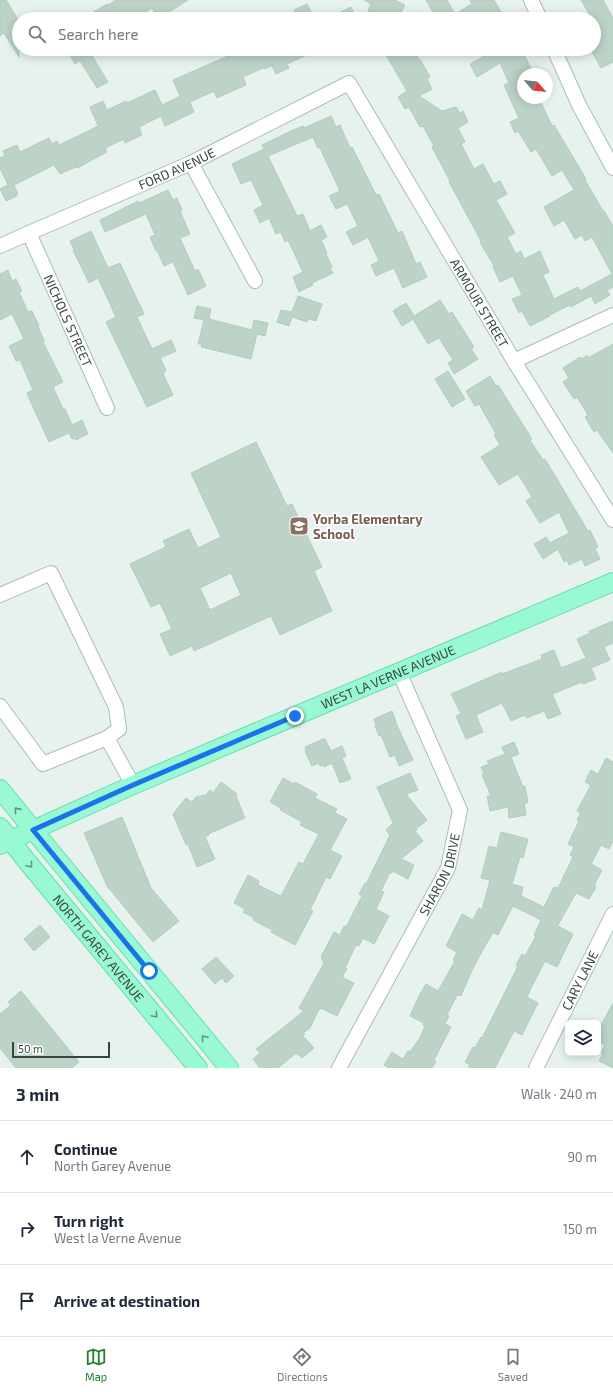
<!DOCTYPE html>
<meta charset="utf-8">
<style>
body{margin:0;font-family:"Exo 2",sans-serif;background:#f6f6f7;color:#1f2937}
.controls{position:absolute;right:12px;bottom:12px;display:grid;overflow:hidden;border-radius:6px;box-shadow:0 2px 10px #0003}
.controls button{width:36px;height:36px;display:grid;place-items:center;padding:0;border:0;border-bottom:1px solid #e0e1e3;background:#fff;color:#1f2937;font:20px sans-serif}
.compass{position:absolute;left:517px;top:68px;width:36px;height:36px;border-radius:50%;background:#fff;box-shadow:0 2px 10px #0003;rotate:118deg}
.scale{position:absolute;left:12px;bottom:10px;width:98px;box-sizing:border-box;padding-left:4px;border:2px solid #36453e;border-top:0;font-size:11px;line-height:14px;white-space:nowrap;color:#36453e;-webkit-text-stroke:3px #fff;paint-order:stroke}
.stop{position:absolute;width:12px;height:12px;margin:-9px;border:3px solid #1a73e8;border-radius:50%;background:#fff}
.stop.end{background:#1a73e8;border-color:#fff;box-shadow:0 1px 4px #0008}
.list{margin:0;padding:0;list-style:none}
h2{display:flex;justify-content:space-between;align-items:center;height:52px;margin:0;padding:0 16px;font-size:17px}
h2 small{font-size:13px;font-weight:400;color:#747a83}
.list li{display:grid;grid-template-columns:26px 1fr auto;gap:12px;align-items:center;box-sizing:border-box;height:72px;padding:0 16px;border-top:1px solid #e0e1e3}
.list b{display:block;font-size:15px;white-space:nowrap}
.list p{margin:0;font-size:13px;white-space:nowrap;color:#747a83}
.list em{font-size:13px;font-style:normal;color:#747a83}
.icon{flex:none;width:22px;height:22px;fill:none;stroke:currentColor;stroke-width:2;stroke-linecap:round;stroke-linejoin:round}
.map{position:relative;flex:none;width:613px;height:1068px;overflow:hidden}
.search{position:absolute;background:#fff;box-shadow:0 2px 10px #0003;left:12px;right:12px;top:12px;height:44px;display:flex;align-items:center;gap:10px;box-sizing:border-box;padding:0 14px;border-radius:22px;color:#747a83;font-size:15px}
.sheet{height:268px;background:#fff}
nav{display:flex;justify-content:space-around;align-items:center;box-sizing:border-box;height:56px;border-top:1px solid #e0e1e3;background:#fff;font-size:11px;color:#747a83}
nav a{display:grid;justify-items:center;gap:2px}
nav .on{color:#208231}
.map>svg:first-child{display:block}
.building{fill:#bdd3c8;stroke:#b0cebf;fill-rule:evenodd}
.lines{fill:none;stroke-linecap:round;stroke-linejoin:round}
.minor-casing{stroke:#aabdb4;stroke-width:16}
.major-casing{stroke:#6addae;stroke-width:20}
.minor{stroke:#fff;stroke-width:14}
.major{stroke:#99f9d3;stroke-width:18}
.oneway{stroke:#639681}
.route{stroke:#1a73e8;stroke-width:5}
.labels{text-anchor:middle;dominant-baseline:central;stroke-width:3.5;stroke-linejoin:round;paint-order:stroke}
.street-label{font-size:13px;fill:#36453e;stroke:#fff}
.education-label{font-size:13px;font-weight:bold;fill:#785e54;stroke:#fff;text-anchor:start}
</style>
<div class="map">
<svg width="613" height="1068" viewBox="0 0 613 1068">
<rect width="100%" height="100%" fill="#e7f2ee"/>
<g class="building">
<path d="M0,0H6L19,21V57L4,33L0,36Z"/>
<path d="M116,0H188L169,12L173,19H159L152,8L134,19H82L107,4L108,5Z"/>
<path d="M364,0H395L405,5L398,18L384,11L381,18L368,11L371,4Z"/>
<path d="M426,0H447L455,14L472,4L470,0H494L505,19H437Z"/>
<path d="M581,0H603L613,18V62L601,68L591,50L594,49V19H592Z"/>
<path d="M307,4L315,19H298L294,10Z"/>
<path d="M351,7L357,19H326Z"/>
<path d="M66,49H88L108,82L97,88L80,61L75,64Z"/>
<path d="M244,49H320L287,64L289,68L276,74L272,66L264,69L263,68L243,77L246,85L217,98L214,91L190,102L194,112L165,126L161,116L139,127L142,135L125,143L124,139L105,148L107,152L77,168L76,167L60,174L54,165L14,185L18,194H17V196L6,201L0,189L8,185L0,168V158L5,156L3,151L17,145L20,152L49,138L52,144L57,141L59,145L78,136L98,126L90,107L103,101L107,110L126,101L127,103L155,90L162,105L180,96L173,80Z"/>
<path d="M388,49H413L419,60L420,59L430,77L427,79L432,89L419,96L442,111L456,107L460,113L463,111L468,122L458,128L465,142L461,144L474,169L483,164L494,184L500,181L507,194L496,200L515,233L507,237L516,254L521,251L524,259L540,251L549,272L543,275L554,299L578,287L580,291L612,274L592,237L585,241L582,235L575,239L564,220L554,226L544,207L574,190L562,170L552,176L536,149L531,152L518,131L515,133L510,122L519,118L504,85L509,83L500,63L477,77L470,64L497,49H521L534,74H523V98H539L552,126L554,125L586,179L585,180L603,211H604L613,226V287L607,290L610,295L595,304L591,296L571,307L570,305L550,315V316L530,326L522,311L519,313L512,299L522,295L513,276L500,282L493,267L494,266L480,242L481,241L449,182L450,181L432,147L434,146L423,126L420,127L409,107L405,109L398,97L407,91L386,55L390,53Z"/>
<path d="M331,116L336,127L340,125L350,148L352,147L376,195L379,194L398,233L402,231L416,264L420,262L427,277L403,288L394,268L376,276L371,265L379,261L368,237L353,245L346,232L358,226L347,204L336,209L329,196L340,191L320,148H318L313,137L268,156L297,216L303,214L310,231L321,225L327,237L321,240L327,253L326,254L332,267L330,268L333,273L312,283L313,285L299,292L293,277L303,272L288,240L285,242L281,232L276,234L269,218L260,223L254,210L263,205L251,180L241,184L232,164L264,149L262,145L289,132L303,126L304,128Z"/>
<path d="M168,190L173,200L177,198L182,210L180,211L190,234L180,238L195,271L198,269L206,286L188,295L173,262L164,266L157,250L156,251L150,237L155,235L146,214L105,232L100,220L138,201L139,203Z"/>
<path d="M91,231L108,268L120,263L144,314L137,317L152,349L171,340L176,351L160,358L166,370L163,374L173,395L147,407L106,322L116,317L98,278L89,283L73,250H74L70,241Z"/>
<path d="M8,270L12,281L16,279L22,291L19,292L28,312L32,311L39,326H38L44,341L43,342L63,382L53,387L63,409H65L72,425L82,420L88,434L76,440L75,438L72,439L69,433L49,442L29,398L27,393L33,390L20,360L16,361L9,346L24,339L12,314L0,320V274Z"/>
<path d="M298,296L322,304L316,321L309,319L307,322L292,317L289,326L277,322L281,310L292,312Z"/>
<path d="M440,300L449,314L452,312L474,347L471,349L478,359L454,374L448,363L453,360L439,338L428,344L413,319L402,326L393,311L406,303L414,316Z"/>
<path d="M197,306L211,309L209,319L252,330L254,320L268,323L265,336L257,334L251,359L201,347L202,344H198L204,320L194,318Z"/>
<path d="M613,344V453L597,430L594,432L585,417L588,415L577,397L574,399L563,382L569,378L563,368L580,357L582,359L587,355L588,358Z"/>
<path d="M448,371L465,399L452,407L435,379Z"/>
<path d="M490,376L496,386L498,385L532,439L530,440L543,460L545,459L588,531L590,530L598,547L595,549L600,559L585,566L582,559L569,565L567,560L564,562L558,549L543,559L534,544L546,537L550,543L569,533L559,512L540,523L526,501L532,497L518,474L499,485L481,457L500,445L494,435L496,434L479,404L475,406L466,391Z"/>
<path d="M256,442L287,506L292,504L322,567L314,571L332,611L280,635L271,616L194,651L192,646L170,656L160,634L172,629L160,603L151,607L130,564L166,547L163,541L189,529L198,548L221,537L191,473ZM231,573L241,595L210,610L200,588Z"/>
<path d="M613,621V643L604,647L610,660L591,668L596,679L583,684L582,682L552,694L561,714L548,719L544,711L527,718L525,715L511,721L502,703L476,715L483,732L466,739L456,716L461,714L451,694L502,672V674L542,659L541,655L554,650L561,668L586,658L577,639L590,633L589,631Z"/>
<path d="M392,711L396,721H395L413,760L399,766L395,755L390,757L381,735L379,736L375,726L376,725L374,719Z"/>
<path d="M323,739H325L331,751L342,746L346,756L342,758L351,779L340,783L332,763L324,767L323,765L320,766L319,763L312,766L305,751L306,750L305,747Z"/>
<path d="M514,742L519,754L511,757L523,787L525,786L528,802L524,804L526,815L509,818L508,807L490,811L487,796H491L482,775L484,774L481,767L489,764L487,761L505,754L502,747Z"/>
<path d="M606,758L613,762V841L609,849L601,845L591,864L602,870L594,886L596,887L589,899L576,893L558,925V926L573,934L557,967L545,961L531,988L527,997L538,1003L522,1035L514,1031L495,1068H468L470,1065L465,1062L473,1047L475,1048L481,1037L482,1038L518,966L516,965L522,954L525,956L536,936L534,935L541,920L513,906L498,935L493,933L485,946L473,968L461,996L457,995L447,1015L449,1016L445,1024L451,1027L434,1060L436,1062L432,1068H389L384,1065L392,1052L403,1059L408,1051L410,1052L420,1038L425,1026L423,1025L424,1023L410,1016L419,996L426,984L438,991L455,961L453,960L457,952L446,946L462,914L473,920L479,908L482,910L490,880L481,878L489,846L497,848L501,832L528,839L523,858L520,857L512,884L523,887L521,896L544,907L554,887L558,888L573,857L570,855L574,847L568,844L579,821L577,820L581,813L577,811L591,785L585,782L591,770L598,774Z"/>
<path d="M410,773L418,790L406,794L427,820L416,829L417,830L415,831L423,841L401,859L414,865L408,879L393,871L392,873L390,872L381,891L384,892L376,909L389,916L374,944L363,938L359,946L356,945L345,968L347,969L342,977L354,983L337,1016L321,1008L320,1010L319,1009L310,1028L303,1033L305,1034L303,1036L314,1048L302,1058L296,1053L278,1068H260L253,1059L260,1053L256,1049L304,1011L299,1008L324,963L321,957L334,932L340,935L344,926L346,927L362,896L359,894L365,883L366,884L390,835L386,830L393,823L377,787Z"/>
<path d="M283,778L294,784L295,782L317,794L315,798L337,809L335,813L347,819L330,850L342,856L330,879L326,877L310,910L313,911L295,945L271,932L272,930L253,920L254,918L243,912L245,909L234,903L248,875L259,881L258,885L281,896L299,862L303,864L319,834L300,825L302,822L284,812L280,810L281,808L270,802Z"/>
<path d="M221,782L237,794L236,796L245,818L208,834L209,835L205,837L215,859L197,867L188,844L186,845L173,814L186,798L192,802L196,797L206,795L210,790L213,793Z"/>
<path d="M122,817L151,888L179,921L153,942L107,886L84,833Z"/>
<path d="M40,925L50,937L34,951L24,939Z"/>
<path d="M216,957L234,976L226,983L222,978L215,984L202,969Z"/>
<path d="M21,991L79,1062L72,1068H16L0,1048V1014L11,1005L8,1002Z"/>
<path d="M613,1003V1068L599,1061L603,1054L601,1053L605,1045L598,1041V1031Z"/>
</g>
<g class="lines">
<defs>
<g id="minor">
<path d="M531,0L540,19"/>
<path d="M554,49L579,105L613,168"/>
<path d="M191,163L255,281"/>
<path id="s1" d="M29,233L107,408"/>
<path id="s2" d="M0,246L29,233L191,163L349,83L514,361L613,520"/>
<path d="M514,361L613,315"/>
<path d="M0,595L51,573L116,707L119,729L107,738L43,764L0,706"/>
<path d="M107,738L133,785"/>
<path id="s3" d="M339,1068L448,868L460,810L399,672"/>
<path id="s4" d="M536,1068L613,914"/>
</g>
<g id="major">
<path d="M0,789L48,848L229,1068"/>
<path id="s5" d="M0,827L25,859L198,1068"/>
<path id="s6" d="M0,845L133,785L250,735L613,582"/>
</g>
</defs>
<use href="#minor" class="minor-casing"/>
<use href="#major" class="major-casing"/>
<use href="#minor" class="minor"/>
<use href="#major" class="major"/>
</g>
<defs><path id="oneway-chevron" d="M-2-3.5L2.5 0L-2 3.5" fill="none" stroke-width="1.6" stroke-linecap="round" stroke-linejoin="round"/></defs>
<g class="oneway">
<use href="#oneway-chevron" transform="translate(17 810) rotate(-129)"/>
<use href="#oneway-chevron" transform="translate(30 865) rotate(50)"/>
<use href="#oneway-chevron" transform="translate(155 1015) rotate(50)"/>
<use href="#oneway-chevron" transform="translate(204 1038) rotate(-130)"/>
</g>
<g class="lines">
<path class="route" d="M149,971L33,830L133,785L295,716"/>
</g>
<defs>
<symbol id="school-square" viewBox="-11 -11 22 22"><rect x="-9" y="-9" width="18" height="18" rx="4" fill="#8d6e63" stroke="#fff"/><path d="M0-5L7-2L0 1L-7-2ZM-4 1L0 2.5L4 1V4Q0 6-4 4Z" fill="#fff"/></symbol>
</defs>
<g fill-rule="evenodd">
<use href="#school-square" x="288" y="515" width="22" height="22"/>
</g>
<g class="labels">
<g class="street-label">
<text stroke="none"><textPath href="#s2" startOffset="193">FORD AVENUE</textPath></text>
<text stroke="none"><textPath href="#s2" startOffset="641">ARMOUR STREET</textPath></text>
<text stroke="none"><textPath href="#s1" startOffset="96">NICHOLS STREET</textPath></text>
<text stroke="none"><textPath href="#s6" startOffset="423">WEST LA VERNE AVENUE</textPath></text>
<text stroke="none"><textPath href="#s3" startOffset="219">SHARON DRIVE</textPath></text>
<text stroke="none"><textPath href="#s5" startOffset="156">NORTH GAREY AVENUE</textPath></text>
<text stroke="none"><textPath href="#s4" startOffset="98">CARY LANE</textPath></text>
</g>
<g class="education-label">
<text x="313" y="519">Yorba Elementary<tspan x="313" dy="15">School</tspan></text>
</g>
</g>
</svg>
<div class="controls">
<button><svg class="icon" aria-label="layers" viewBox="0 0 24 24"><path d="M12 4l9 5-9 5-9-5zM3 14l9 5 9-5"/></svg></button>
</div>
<svg class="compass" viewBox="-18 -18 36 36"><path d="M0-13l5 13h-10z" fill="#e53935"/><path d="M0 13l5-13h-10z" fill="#747a83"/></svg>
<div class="scale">50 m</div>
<div class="stop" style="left:149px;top:971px"></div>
<div class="stop end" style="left:295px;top:716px"></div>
<div class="search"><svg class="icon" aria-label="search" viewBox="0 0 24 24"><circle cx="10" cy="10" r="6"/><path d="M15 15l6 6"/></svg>Search here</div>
</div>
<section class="sheet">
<h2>3 min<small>Walk · 240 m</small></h2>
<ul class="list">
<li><svg class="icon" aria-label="ahead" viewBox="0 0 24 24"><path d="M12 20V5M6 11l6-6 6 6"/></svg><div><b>Continue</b><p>North Garey Avenue</p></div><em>90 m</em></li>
<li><svg class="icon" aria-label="right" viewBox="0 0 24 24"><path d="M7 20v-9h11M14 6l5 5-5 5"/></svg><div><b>Turn right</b><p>West la Verne Avenue</p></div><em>150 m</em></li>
<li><svg class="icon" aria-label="arrive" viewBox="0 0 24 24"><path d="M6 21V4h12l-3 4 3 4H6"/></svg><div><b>Arrive at destination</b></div></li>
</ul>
</section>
<nav>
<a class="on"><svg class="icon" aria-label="map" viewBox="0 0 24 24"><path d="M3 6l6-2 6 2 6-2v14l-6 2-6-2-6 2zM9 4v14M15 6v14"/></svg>Map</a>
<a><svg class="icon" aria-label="directions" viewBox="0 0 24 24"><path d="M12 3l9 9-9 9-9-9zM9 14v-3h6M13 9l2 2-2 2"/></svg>Directions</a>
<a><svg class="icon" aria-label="saved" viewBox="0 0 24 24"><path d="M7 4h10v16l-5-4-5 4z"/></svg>Saved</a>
</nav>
